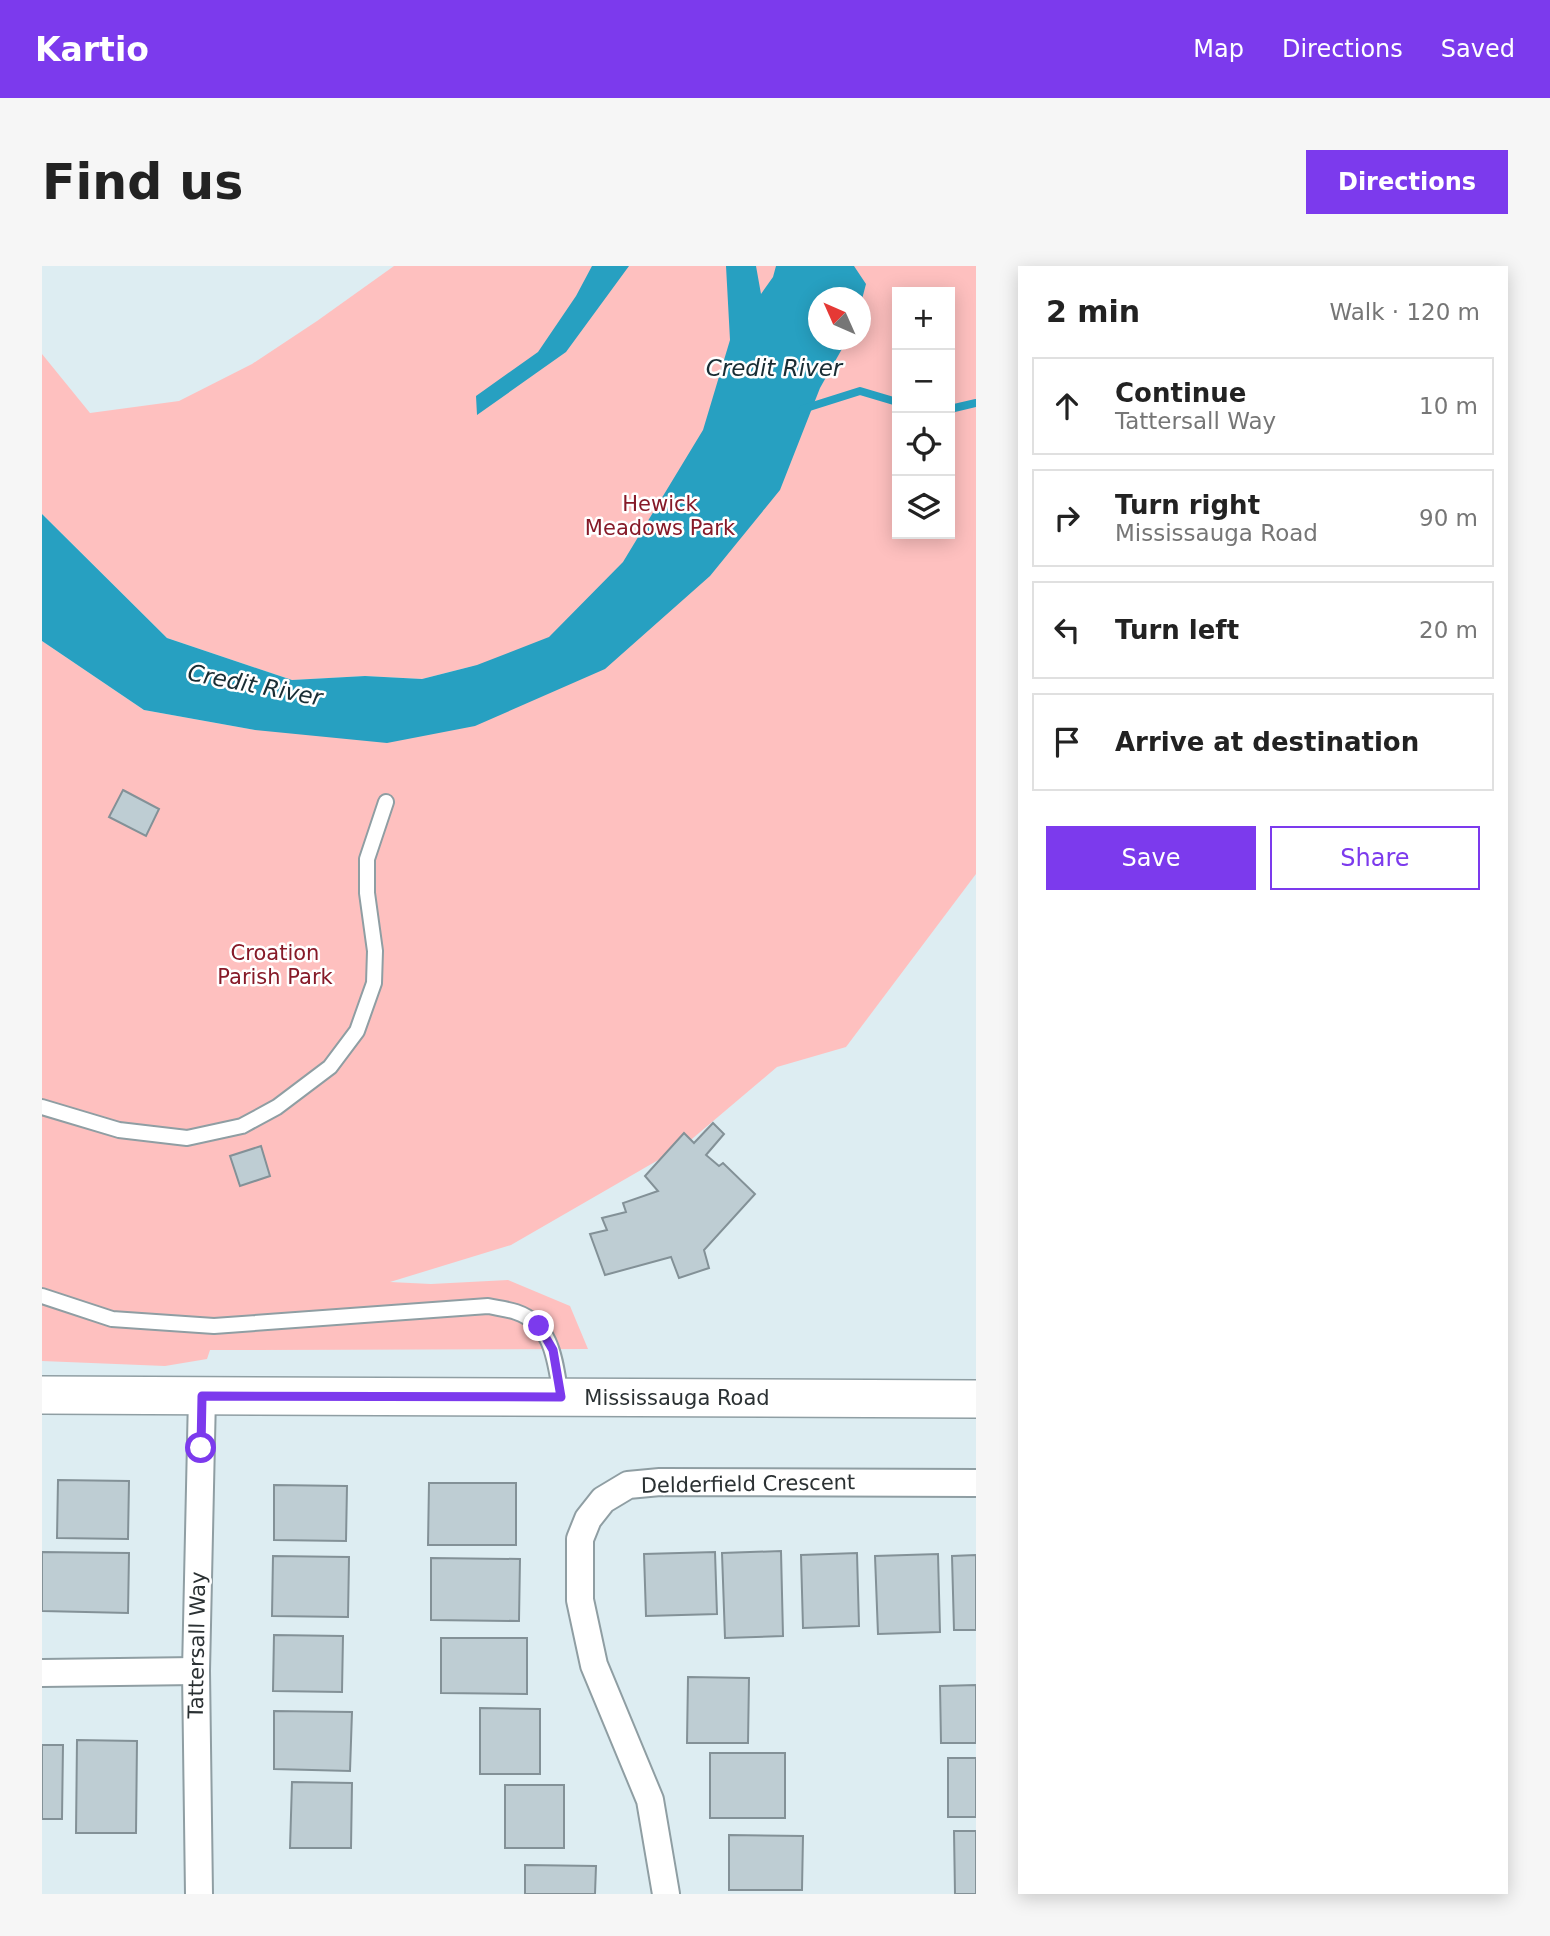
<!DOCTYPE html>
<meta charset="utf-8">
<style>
body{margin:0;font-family:"DejaVu Sans",sans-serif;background:#f6f6f6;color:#222}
.controls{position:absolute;right:21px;top:21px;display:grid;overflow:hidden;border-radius:0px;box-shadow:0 4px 18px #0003}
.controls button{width:63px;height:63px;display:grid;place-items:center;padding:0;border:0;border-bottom:2px solid #e0e0e0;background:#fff;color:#222;font:35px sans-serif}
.compass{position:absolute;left:766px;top:21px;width:63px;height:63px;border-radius:50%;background:#fff;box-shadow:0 4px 18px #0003;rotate:315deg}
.stop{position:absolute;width:21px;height:21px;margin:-16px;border:5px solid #7c3aed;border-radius:50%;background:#fff}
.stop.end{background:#7c3aed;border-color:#fff;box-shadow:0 2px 7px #0008}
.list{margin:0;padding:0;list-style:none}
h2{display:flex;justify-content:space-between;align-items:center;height:91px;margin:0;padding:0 28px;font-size:30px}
h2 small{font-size:23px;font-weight:400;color:#767676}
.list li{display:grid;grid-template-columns:46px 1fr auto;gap:21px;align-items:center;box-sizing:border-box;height:98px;margin:0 14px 14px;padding:0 14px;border:2px solid #e0e0e0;border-radius:0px}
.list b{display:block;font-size:26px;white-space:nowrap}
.list p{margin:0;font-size:23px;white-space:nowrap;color:#767676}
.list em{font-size:23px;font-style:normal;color:#767676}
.actions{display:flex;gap:14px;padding:21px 28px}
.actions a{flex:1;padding:16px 0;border:2px solid #7c3aed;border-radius:0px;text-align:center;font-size:24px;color:#7c3aed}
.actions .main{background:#7c3aed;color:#fff}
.icon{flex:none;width:38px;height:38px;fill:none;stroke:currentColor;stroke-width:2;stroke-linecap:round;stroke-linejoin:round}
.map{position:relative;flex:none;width:934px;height:1628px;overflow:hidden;border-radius:0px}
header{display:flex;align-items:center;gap:42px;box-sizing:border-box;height:98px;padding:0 35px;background:#7c3aed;color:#fff}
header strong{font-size:33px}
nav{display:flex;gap:38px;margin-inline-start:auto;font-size:24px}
.intro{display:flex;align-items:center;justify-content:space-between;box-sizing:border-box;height:168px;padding:0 42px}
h1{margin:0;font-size:49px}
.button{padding:18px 32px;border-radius:0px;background:#7c3aed;color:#fff;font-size:24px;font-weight:700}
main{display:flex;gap:42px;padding:0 42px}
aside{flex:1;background:#fff;border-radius:0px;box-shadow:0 4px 18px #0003}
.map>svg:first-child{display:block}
.green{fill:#fec0bf;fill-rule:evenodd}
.water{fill:#27a0c1}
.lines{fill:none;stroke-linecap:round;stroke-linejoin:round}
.stream{stroke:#27a0c1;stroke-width:8}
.building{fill:#becdd3;stroke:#839197;stroke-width:2}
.lane-casing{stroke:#8f9ea3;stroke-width:18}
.street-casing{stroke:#8f9ea3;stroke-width:30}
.secondary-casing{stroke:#8f9ea3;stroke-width:40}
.lane{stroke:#fff;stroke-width:14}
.street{stroke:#fff;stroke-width:26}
.secondary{stroke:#fff;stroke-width:37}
.route{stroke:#7c3aed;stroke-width:9}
.labels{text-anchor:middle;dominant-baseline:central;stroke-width:5;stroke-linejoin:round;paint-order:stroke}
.park-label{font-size:21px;fill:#861a28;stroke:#fff}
.street-label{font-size:21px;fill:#2b3133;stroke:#fff}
.water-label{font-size:23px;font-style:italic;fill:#192d34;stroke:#fff}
</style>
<header>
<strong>Kartio</strong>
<nav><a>Map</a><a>Directions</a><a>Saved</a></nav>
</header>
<div class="intro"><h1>Find us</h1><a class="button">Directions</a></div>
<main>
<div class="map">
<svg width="934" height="1628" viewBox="0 0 934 1628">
<rect width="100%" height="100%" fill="#ddedf2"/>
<path class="green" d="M352,0H934V608L804,781L735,801L644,878L469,979L348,1016L389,1018L466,1014L528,1040L546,1083L168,1084L165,1093L123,1100L0,1095V375L102,444L213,464L435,399L380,413L323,410L250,414L125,372L0,248V88L48,147L137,135L210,98L275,55ZM855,26H908V268H855ZM776,32H818V74H776Z"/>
<g class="water">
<path d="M550,0H587L524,86L435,149L434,130L496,86L534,30Z"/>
<path d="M684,0H714L719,28L731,11L734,0H812L824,18L819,37L818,32H776V74H805L778,122L738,224L668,310L563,403L433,460L345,477L213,464L102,444L0,375V248L125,372L250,414L323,410L380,413L435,399L507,371L581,296L661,164L688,74Z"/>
</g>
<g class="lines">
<g class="stream">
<path d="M761,143L818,125L855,136"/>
<path d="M908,143L934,137"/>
</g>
</g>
<g class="building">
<path d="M81,524L117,543L104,570L67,551Z"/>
<path d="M671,857L682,868L664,889L677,900L681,897L713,928L662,984L667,1002L637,1012L629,991L563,1009L548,968L565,964L560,952L584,946L581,937L616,925L603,910L642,867L652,877Z"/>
<path d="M219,880L228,910L198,920L188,890Z"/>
<path d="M16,1214L87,1215L86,1273L15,1272Z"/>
<path d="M387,1217H474V1279H386Z"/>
<path d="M232,1219L305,1220L304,1275L232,1274Z"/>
<path d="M739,1285L741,1370L683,1372L680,1287Z"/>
<path d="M0,1286L87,1287L86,1347L0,1345Z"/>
<path d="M673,1286L675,1348L604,1350L602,1288Z"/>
<path d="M815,1287L817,1360L761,1362L759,1289Z"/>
<path d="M896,1288L898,1366L836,1368L833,1290Z"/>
<path d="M934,1289V1364H912L910,1290Z"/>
<path d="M231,1290L307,1291L306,1351L230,1350Z"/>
<path d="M389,1292L478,1293L477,1355L389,1354Z"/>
<path d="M232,1369L301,1370L300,1426L231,1425Z"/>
<path d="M399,1372H485V1428L399,1427Z"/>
<path d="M646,1411L707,1412L706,1477H645Z"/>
<path d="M934,1419V1477H899L898,1420Z"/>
<path d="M438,1442L498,1443V1508H438Z"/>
<path d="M232,1445L310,1446L308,1505L232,1503Z"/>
<path d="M35,1474L95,1475L94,1567H34Z"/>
<path d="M0,1479H21L20,1553H0Z"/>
<rect x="668" y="1487" width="75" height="65"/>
<rect x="906" y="1492" width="28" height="59"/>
<path d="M250,1516L310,1517L309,1582H248Z"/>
<rect x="463" y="1519" width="59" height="63"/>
<path d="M912,1565H934V1628H913Z"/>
<path d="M687,1569L761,1570L760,1624H687Z"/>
<path d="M483,1599L554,1600L553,1628H483Z"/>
</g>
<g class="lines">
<defs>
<g id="lane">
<path d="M0,841L77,864L145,872L200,860L235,841L288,801L315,765L332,717L333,685L325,627V593L344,536"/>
<path d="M0,1030L70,1053L172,1060L446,1040C455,1042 465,1043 474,1046C512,1059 513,1097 519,1130"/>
</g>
<g id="street">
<path d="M0,1407L154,1405"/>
<path d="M157,1628L154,1405L160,1130"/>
<path d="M624,1628L608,1534L552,1399L538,1334V1273L546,1253L561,1234L586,1219L618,1216L934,1217"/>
</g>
<path id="secondary" d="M0,1129L934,1133"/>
</defs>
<use href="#lane" class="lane-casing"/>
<use href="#street" class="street-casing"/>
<use href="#secondary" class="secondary-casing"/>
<use href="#lane" class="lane"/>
<use href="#street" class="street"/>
<use href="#secondary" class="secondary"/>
</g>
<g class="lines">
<path class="route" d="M159,1182L160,1130L519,1131L511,1084L497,1060"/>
</g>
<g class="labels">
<g class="park-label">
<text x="618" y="238">Hewick<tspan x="618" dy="24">Meadows Park</tspan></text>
<text x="233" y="687">Croation<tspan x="233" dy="24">Parish Park</tspan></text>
</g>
<g class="street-label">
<text x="635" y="1132">Mississauga Road</text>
<text transform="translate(706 1218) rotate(-1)">Delderfield Crescent</text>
<text transform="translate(155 1379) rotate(-89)">Tattersall Way</text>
</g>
<g class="water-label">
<text x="732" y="102">Credit River</text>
<text transform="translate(213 419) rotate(11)">Credit River</text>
</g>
</g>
</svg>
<div class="controls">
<button>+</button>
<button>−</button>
<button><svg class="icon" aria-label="locate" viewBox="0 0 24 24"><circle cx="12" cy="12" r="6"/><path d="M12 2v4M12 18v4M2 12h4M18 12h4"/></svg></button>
<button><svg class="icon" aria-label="layers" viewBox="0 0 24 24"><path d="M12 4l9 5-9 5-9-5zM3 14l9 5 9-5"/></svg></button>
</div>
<svg class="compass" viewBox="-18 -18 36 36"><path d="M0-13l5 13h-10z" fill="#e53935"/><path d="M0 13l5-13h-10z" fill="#767676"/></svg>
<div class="stop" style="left:159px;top:1182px"></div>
<div class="stop end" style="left:497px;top:1060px"></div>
</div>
<aside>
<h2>2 min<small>Walk · 120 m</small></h2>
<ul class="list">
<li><svg class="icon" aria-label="ahead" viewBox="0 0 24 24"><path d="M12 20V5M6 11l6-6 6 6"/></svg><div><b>Continue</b><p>Tattersall Way</p></div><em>10 m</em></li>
<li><svg class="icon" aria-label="right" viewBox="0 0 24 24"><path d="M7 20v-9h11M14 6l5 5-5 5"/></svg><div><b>Turn right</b><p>Mississauga Road</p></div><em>90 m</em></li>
<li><svg class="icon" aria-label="left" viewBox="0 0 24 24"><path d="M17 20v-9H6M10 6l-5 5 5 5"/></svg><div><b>Turn left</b></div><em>20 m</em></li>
<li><svg class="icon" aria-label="arrive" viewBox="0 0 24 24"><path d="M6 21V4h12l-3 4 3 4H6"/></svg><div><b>Arrive at destination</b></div></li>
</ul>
<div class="actions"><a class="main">Save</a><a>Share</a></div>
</aside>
</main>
